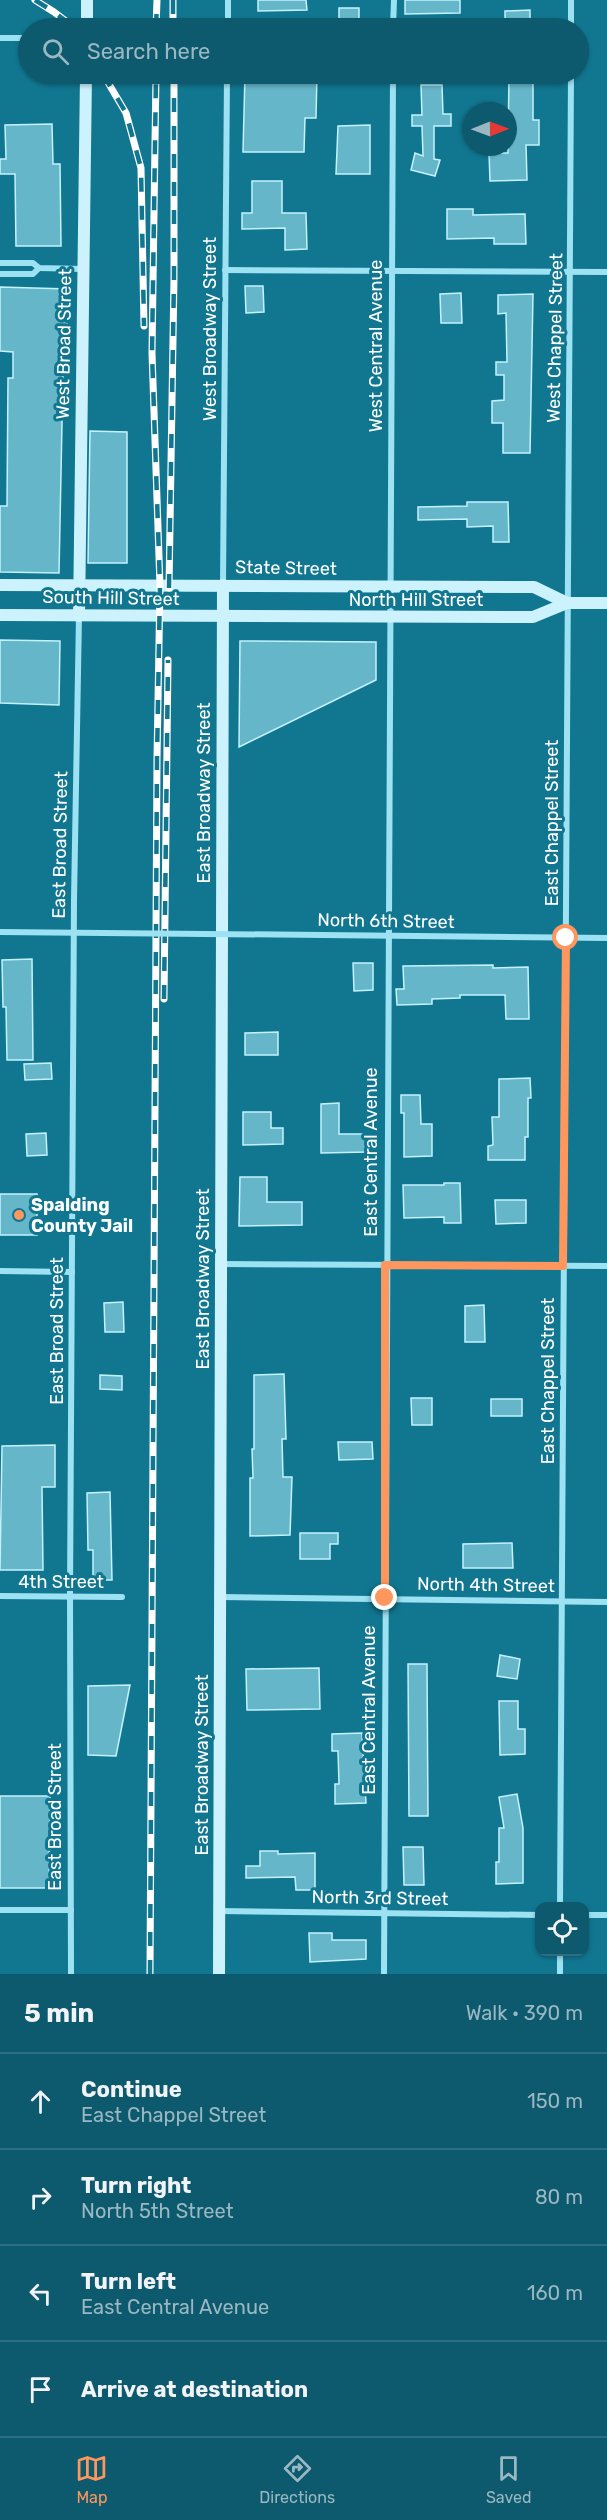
<!DOCTYPE html>
<meta charset="utf-8">
<style>
body{margin:0;font-family:Rubik,sans-serif;background:#165f72;color:#f1f3f6}
.controls{position:absolute;right:18px;bottom:18px;display:grid;overflow:hidden;border-radius:12px;box-shadow:0 2px 4px #0004}
.controls button{width:54px;height:54px;display:grid;place-items:center;padding:0;border:0;border-bottom:2px solid #2d6f80;background:#0d596d;color:#f1f3f6;font:30px sans-serif}
.compass{position:absolute;left:463px;top:102px;width:54px;height:54px;border-radius:50%;background:#0d596d;box-shadow:0 2px 4px #0004;rotate:89deg}
.stop{position:absolute;width:18px;height:18px;margin:-14px;border:4px solid #ff965e;border-radius:50%;background:#fff}
.stop.end{background:#ff965e;border-color:#fff;box-shadow:0 2px 6px #0008}
.list{margin:0;padding:0;list-style:none}
h2{display:flex;justify-content:space-between;align-items:center;height:78px;margin:0;padding:0 24px;font-size:26px}
h2 small{font-size:20px;font-weight:400;color:#9ab8c2}
.list li{display:grid;grid-template-columns:39px 1fr auto;gap:18px;align-items:center;box-sizing:border-box;height:96px;padding:0 24px;border-top:2px solid #2d6f80}
.list b{display:block;font-size:22px;white-space:nowrap}
.list p{margin:0;font-size:20px;white-space:nowrap;color:#9ab8c2}
.list em{font-size:20px;font-style:normal;color:#9ab8c2}
.icon{flex:none;width:33px;height:33px;fill:none;stroke:currentColor;stroke-width:2;stroke-linecap:round;stroke-linejoin:round}
.map{position:relative;flex:none;width:607px;height:1974px;overflow:hidden}
.search{position:absolute;background:#0d596d;box-shadow:0 2px 4px #0004;left:18px;right:18px;top:18px;height:66px;display:flex;align-items:center;gap:15px;box-sizing:border-box;padding:0 21px;border-radius:33px;color:#9ab8c2;font-size:22px}
.sheet{height:462px;background:#0d596d}
nav{display:flex;justify-content:space-around;align-items:center;box-sizing:border-box;height:84px;border-top:2px solid #2d6f80;background:#0d596d;font-size:16px;color:#9ab8c2}
nav a{display:grid;justify-items:center;gap:3px}
nav .on{color:#ff965e}
.map>svg:first-child{display:block}
.building{fill:#66b6ca;stroke:#c3f2fd;stroke-width:1.5}
.lines{fill:none;stroke-linecap:round;stroke-linejoin:round}
.street{stroke:#9ce2f3;stroke-width:6}
.secondary{stroke:#cbf2fd;stroke-width:12}
.rail-casing{stroke:#fff;stroke-width:7}
.rail{stroke:#117791;stroke-width:4.5;stroke-dasharray:14;stroke-linecap:butt}
.street-bridge{stroke:#9ce2f3;stroke-width:6}
.route{stroke:#ff965e;stroke-width:8}
.poi-dot{fill:#ff965e;stroke:#117791;stroke-width:2}
.labels{text-anchor:middle;dominant-baseline:central;stroke-width:6;stroke-linejoin:round;paint-order:stroke}
.street-label{font-size:18px;fill:#fff;stroke:#117791}
.poi-label{font-size:18px;font-weight:bold;fill:#fff;stroke:#117791;text-anchor:start}
</style>
<div class="map">
<svg width="607" height="1974" viewBox="0 0 607 1974">
<rect width="100%" height="100%" fill="#117791"/>
<g class="building">
<path d="M258,0H306L307,10L258,11Z"/>
<path d="M405,0H460V13L405,14Z"/>
<rect x="339" y="8" width="20" height="18"/>
<path d="M530,10V28H505V11Z"/>
<path d="M245,74H317L316,118H305L304,152H243Z"/>
<path d="M509,74H533V120H539V145H526L527,180L490,181L489,153H508Z"/>
<path d="M421,85H442L443,114H451V126H434V159L440,160L435,176L411,170L415,153L423,156L422,126H412V115H422Z"/>
<path d="M52,124L53,164H60L61,246H16L15,174H0V159H6L5,125Z"/>
<path d="M370,125V174H336L338,126Z"/>
<path d="M252,181H282V213H306L307,249L285,250V228L242,229V213H252Z"/>
<path d="M447,209H473V215L525,214L526,244H494V238L447,239Z"/>
<path d="M245,286H263L264,312L246,313Z"/>
<path d="M0,287L68,289L66,374H63L59,573L0,572V506H7L8,378H13V352L0,351Z"/>
<path d="M461,293L462,323H441L440,294Z"/>
<path d="M533,294L530,453H503V423H492V401L504,400V375H496V362H507L506,313L498,314V295Z"/>
<path d="M90,431L127,432V563H88Z"/>
<path d="M467,502H508L509,542H493V526L467,527V519L418,520V507L467,506Z"/>
<path d="M0,640L60,641L59,705L0,703Z"/>
<path d="M240,641L376,642V680L239,747Z"/>
<path d="M32,959L33,1060H7L6,1007H3L2,960Z"/>
<path d="M353,963H373V990L354,991Z"/>
<path d="M493,965V968L528,967L529,1019H506L505,995H460V998L432,999V1004L397,1005L396,989H404L403,966Z"/>
<path d="M278,1032V1055H245V1033Z"/>
<path d="M51,1063L52,1079L25,1080L24,1064Z"/>
<path d="M530,1078L531,1098H528V1137H525V1160H488V1146L493,1145L492,1117H499V1079Z"/>
<path d="M401,1095H420L421,1124H432V1156L404,1157V1113H401Z"/>
<path d="M339,1103V1134H368V1152L321,1153V1104Z"/>
<path d="M243,1112H271V1128H283V1144L243,1145Z"/>
<path d="M46,1133L47,1155L27,1156L26,1134Z"/>
<path d="M240,1177H267V1202H302V1225L239,1226Z"/>
<path d="M444,1183H460L461,1223H444V1217L404,1218L403,1185H444Z"/>
<rect x="0" y="1194" width="37" height="41"/>
<path d="M495,1200H526V1223L496,1224Z"/>
<path d="M123,1302L124,1332H105L104,1303Z"/>
<path d="M484,1305L485,1342H465V1306Z"/>
<path d="M284,1374L286,1439H282L283,1477H292L290,1535L250,1536V1478H253L252,1449H254V1375Z"/>
<path d="M100,1375L122,1376V1390L100,1389Z"/>
<path d="M411,1398H432V1425H412Z"/>
<rect x="491" y="1399" width="31" height="17"/>
<path d="M338,1442H372L373,1459L339,1460Z"/>
<path d="M55,1445V1487H42L43,1570H0L2,1446Z"/>
<path d="M110,1492L112,1580H93V1550H88L87,1493Z"/>
<path d="M300,1533H338V1544H330V1559H300Z"/>
<path d="M512,1543L513,1568H463V1544Z"/>
<path d="M500,1655L520,1659L517,1679L497,1676Z"/>
<path d="M408,1664H427L428,1816H409Z"/>
<path d="M319,1668L320,1709L247,1710L246,1669Z"/>
<path d="M130,1685L116,1756L88,1755V1686Z"/>
<path d="M499,1701H518V1729H525V1754L500,1755Z"/>
<path d="M362,1733L366,1803L335,1804V1784H339L338,1751H332V1734Z"/>
<path d="M517,1794L523,1828V1883L496,1884V1862H499V1828H504L499,1797Z"/>
<path d="M0,1796H50L49,1888H0Z"/>
<path d="M403,1847H423L424,1885H404Z"/>
<path d="M260,1851H278V1854L315,1853V1890H296L295,1877L246,1878V1866H260Z"/>
<path d="M309,1933H332V1940H366V1959L310,1962Z"/>
</g>
<g class="lines">
<g class="street">
<path d="M571,0V28"/>
<path d="M228,28V0"/>
<path d="M393,28L394,0"/>
<path d="M0,38H28"/>
<path d="M0,263H33L39,268L83,269"/>
<path d="M225,270L607,272"/>
<path d="M0,274H33L39,268"/>
<path d="M223,585L227,74"/>
<path d="M322,935L607,938"/>
<path d="M221,1264L607,1266"/>
<path d="M0,1271L72,1272"/>
<path d="M0,1596L122,1597"/>
<path d="M221,1597L607,1602"/>
<path d="M560,1906L571,74"/>
<path d="M0,1910H71"/>
<path d="M219,1911L540,1915"/>
<path d="M584,1915H607"/>
<path d="M71,1974L70,1596L74,900L79,616"/>
<path d="M384,1974L393,74"/>
<path d="M560,1974V1952"/>
</g>
<g class="secondary">
<path d="M87,28V0"/>
<path d="M0,585L534,587L567,603"/>
<path d="M0,615L533,617L567,603H607"/>
<path d="M79,616L86,74"/>
<path d="M219,1974L223,585"/>
</g>
<defs>
<g id="rail">
<path d="M35,0L54,12L75,28"/>
<path d="M173,0V28"/>
<path d="M156,28L157,0"/>
<path d="M103,74L126,113L141,168L144,326"/>
<path d="M169,588L174,277V74"/>
<path d="M164,999L168,660"/>
<path d="M150,1974L157,759L160,586L152,353L156,74"/>
</g>
</defs>
<use href="#rail" class="rail-casing"/>
<use href="#rail" class="rail"/>
<path class="street-bridge" d="M0,932L322,935"/>
</g>
<g class="lines">
<path class="route" d="M385,1598V1265L563,1266L566,938"/>
</g>
<circle class="poi-dot" cx="19" cy="1215" r="6"/>
<g class="labels">
<g class="street-label">
<text transform="translate(210 329) rotate(-90)">West Broadway Street</text>
<text transform="translate(555 338) rotate(-89)">West Chappel Street</text>
<text transform="translate(64 344) rotate(-89)">West Broad Street</text>
<text transform="translate(376 346) rotate(-90)">West Central Avenue</text>
<text transform="translate(286 568) rotate(1)">State Street</text>
<text transform="translate(111 598) rotate(1)">South Hill Street</text>
<text x="416" y="600">North Hill Street</text>
<text transform="translate(204 793) rotate(-90)">East Broadway Street</text>
<text transform="translate(552 823) rotate(-90)">East Chappel Street</text>
<text transform="translate(60 845) rotate(-89)">East Broad Street</text>
<text transform="translate(386 921) rotate(1)">North 6th Street</text>
<text transform="translate(371 1152) rotate(-90)">East Central Avenue</text>
<text transform="translate(203 1279) rotate(-90)">East Broadway Street</text>
<text transform="translate(57 1331) rotate(-90)">East Broad Street</text>
<text transform="translate(548 1381) rotate(-90)">East Chappel Street</text>
<text x="61" y="1582">4th Street</text>
<text transform="translate(486 1585) rotate(1)">North 4th Street</text>
<text transform="translate(369 1710) rotate(-90)">East Central Avenue</text>
<text transform="translate(202 1765) rotate(-90)">East Broadway Street</text>
<text transform="translate(55 1817) rotate(-90)">East Broad Street</text>
<text transform="translate(380 1898) rotate(1)">North 3rd Street</text>
</g>
<g class="poi-label">
<text x="31" y="1205">Spalding<tspan x="31" dy="21">County Jail</tspan></text>
</g>
</g>
</svg>
<div class="controls">
<button><svg class="icon" aria-label="locate" viewBox="0 0 24 24"><circle cx="12" cy="12" r="6"/><path d="M12 2v4M12 18v4M2 12h4M18 12h4"/></svg></button>
</div>
<svg class="compass" viewBox="-18 -18 36 36"><path d="M0-13l5 13h-10z" fill="#e53935"/><path d="M0 13l5-13h-10z" fill="#9ab8c2"/></svg>
<div class="stop" style="left:566px;top:938px"></div>
<div class="stop end" style="left:385px;top:1598px"></div>
<div class="search"><svg class="icon" aria-label="search" viewBox="0 0 24 24"><circle cx="10" cy="10" r="6"/><path d="M15 15l6 6"/></svg>Search here</div>
</div>
<section class="sheet">
<h2>5 min<small>Walk · 390 m</small></h2>
<ul class="list">
<li><svg class="icon" aria-label="ahead" viewBox="0 0 24 24"><path d="M12 20V5M6 11l6-6 6 6"/></svg><div><b>Continue</b><p>East Chappel Street</p></div><em>150 m</em></li>
<li><svg class="icon" aria-label="right" viewBox="0 0 24 24"><path d="M7 20v-9h11M14 6l5 5-5 5"/></svg><div><b>Turn right</b><p>North 5th Street</p></div><em>80 m</em></li>
<li><svg class="icon" aria-label="left" viewBox="0 0 24 24"><path d="M17 20v-9H6M10 6l-5 5 5 5"/></svg><div><b>Turn left</b><p>East Central Avenue</p></div><em>160 m</em></li>
<li><svg class="icon" aria-label="arrive" viewBox="0 0 24 24"><path d="M6 21V4h12l-3 4 3 4H6"/></svg><div><b>Arrive at destination</b></div></li>
</ul>
</section>
<nav>
<a class="on"><svg class="icon" aria-label="map" viewBox="0 0 24 24"><path d="M3 6l6-2 6 2 6-2v14l-6 2-6-2-6 2zM9 4v14M15 6v14"/></svg>Map</a>
<a><svg class="icon" aria-label="directions" viewBox="0 0 24 24"><path d="M12 3l9 9-9 9-9-9zM9 14v-3h6M13 9l2 2-2 2"/></svg>Directions</a>
<a><svg class="icon" aria-label="saved" viewBox="0 0 24 24"><path d="M7 4h10v16l-5-4-5 4z"/></svg>Saved</a>
</nav>
